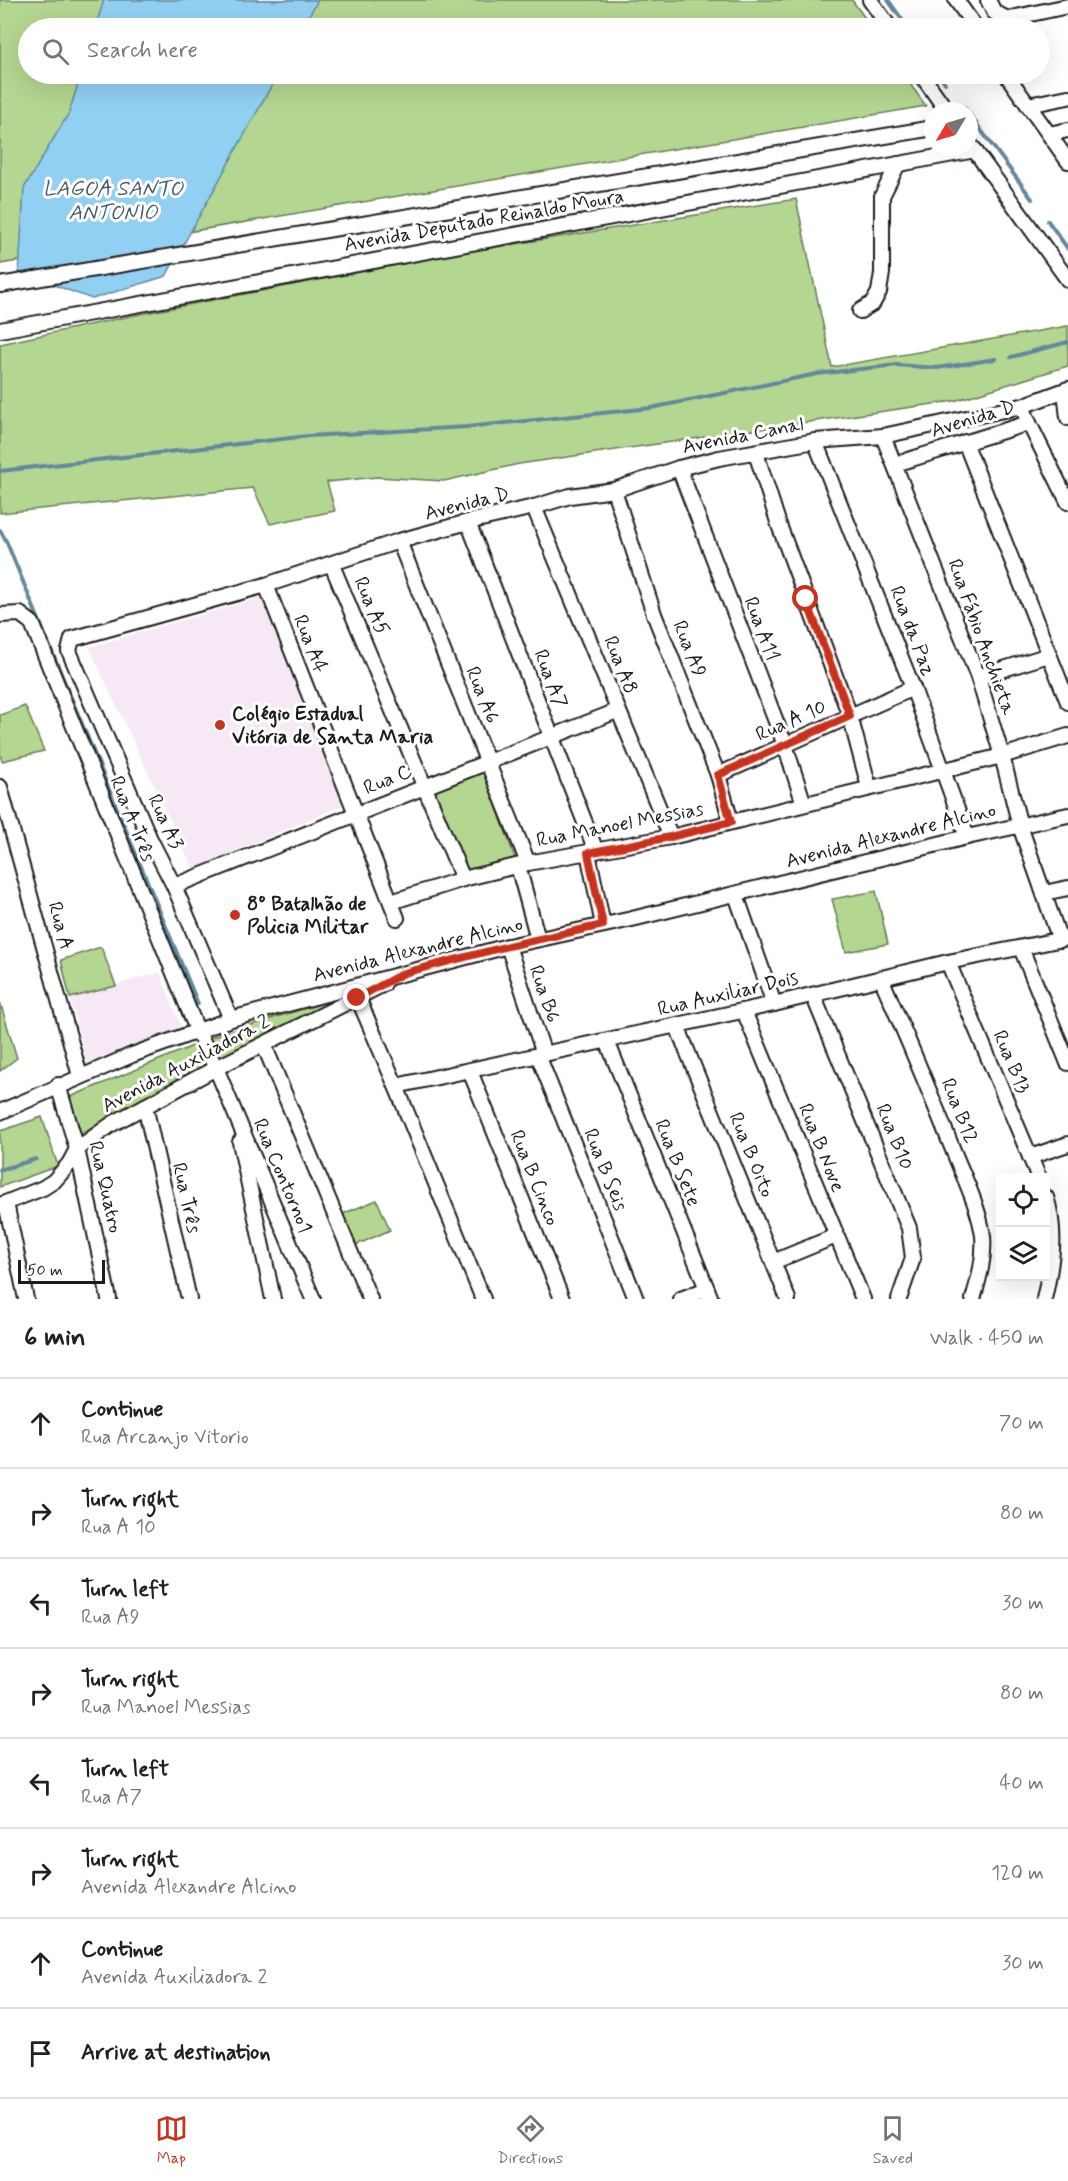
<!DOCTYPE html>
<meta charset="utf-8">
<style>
body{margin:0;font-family:Mynerve,sans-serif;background:#f2f2f2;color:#202124}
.controls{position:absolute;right:18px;bottom:18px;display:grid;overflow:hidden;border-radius:0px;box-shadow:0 6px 24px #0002}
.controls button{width:54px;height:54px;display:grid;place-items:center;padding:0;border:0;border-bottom:2px solid #e0e0e0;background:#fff;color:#202124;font:30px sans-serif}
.compass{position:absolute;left:924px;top:102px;width:54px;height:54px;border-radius:50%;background:#fff;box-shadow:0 6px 24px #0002;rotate:232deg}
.scale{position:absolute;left:18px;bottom:15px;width:87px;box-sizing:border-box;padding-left:6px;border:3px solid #1c1c1c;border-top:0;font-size:16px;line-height:21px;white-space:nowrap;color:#1c1c1c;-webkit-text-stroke:4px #fff;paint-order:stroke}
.stop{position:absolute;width:18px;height:18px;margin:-14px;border:4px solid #c8321e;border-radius:50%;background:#fff}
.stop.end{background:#c8321e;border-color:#fff;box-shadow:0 2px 6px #0008}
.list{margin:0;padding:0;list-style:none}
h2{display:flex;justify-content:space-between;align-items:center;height:78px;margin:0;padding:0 24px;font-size:26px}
h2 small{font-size:20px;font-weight:400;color:#757577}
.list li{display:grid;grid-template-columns:39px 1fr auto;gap:18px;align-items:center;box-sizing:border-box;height:90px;padding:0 24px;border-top:2px solid #e0e0e0}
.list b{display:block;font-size:22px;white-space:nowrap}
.list p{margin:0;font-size:20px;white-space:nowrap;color:#757577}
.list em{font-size:20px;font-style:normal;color:#757577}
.icon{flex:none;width:33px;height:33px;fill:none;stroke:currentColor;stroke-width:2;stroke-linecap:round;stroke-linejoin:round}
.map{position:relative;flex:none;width:1068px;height:1299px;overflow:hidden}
.search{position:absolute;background:#fff;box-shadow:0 6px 24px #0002;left:18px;right:18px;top:18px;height:66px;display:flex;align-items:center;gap:15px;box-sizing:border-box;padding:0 21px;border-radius:33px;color:#757577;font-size:22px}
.sheet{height:798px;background:#fff}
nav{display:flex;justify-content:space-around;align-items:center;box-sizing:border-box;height:84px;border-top:2px solid #e0e0e0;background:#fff;font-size:16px;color:#757577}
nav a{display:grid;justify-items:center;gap:3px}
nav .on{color:#c8321e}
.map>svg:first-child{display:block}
.built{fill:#f6e9f5}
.green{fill:#b3d690;stroke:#687956;stroke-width:1.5}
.water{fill:#92d0f3;stroke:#63889d;stroke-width:1.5}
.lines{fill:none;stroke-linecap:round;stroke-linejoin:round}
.stream{stroke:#63889d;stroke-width:4}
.minor-casing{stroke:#1c1c1c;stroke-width:18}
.minor{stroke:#fff;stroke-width:14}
.route{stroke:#c8321e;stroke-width:8}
.poi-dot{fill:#c8321e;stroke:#fff;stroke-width:2}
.labels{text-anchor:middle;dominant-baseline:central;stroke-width:6;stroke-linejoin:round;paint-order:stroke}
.street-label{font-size:20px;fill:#1c1c1c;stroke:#fff}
.poi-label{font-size:20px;font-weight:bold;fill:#1c1c1c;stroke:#fff;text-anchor:start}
.water-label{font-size:21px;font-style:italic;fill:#455b67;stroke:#fff}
</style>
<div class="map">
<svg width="1068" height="1299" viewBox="0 0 1068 1299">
<rect width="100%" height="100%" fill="#fff"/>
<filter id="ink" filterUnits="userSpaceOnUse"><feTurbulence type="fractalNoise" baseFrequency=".0167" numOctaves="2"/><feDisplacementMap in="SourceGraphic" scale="12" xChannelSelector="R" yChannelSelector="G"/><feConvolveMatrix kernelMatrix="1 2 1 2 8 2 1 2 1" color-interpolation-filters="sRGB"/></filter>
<g filter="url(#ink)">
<g class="built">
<path d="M262,597L348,803L193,869L89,647Z"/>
<path d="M160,972L182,1029L88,1067L70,998Z"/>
</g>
<g class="green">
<path d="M0,0H852L872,28H28V74H903L926,106L0,264Z"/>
<path d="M796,199L832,367L1068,326V366L954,401L519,464L444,481L377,477L327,482L335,511L270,524L253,488L0,513V344L130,316L465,252Z"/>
<path d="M25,706L44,751L2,761L0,754V715Z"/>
<path d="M484,772L515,858L468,870L433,791Z"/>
<path d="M876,891L888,944L846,952L832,899Z"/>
<path d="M101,947L116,986L70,998L61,960Z"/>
<path d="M336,999L219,1061L208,1038Z"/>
<path d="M0,1002L17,1058L0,1071Z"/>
<path d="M195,1045L205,1066L80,1134L70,1097Z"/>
<path d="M42,1117L58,1166L0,1187V1131Z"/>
<path d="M377,1200L390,1230L354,1246L340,1215Z"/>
</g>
<g class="water">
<path d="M104,0H318L302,28H95Z"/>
<path d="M81,74H278L166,276L92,299L19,272L24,188L69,113Z"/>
</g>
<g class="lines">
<g class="stream">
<path d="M888,0L908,28"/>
<path d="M939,74L945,83"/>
<path d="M964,107L967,111"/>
<path d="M969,114L1032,199"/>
<path d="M1048,221L1068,249"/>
<path d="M1011,357L1068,342"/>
<path d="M0,471L308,436L467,427L651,408L817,374L897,365L937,368L996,359"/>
<path d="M0,530L7,543L198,1004"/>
<path d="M0,1170L36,1159"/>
</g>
<defs>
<g id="minor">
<path d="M870,0L890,28"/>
<path d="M956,0L976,28"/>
<path d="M988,0L994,12L1007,19L1068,6"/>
<path d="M921,74L947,111"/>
<path d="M1006,74L1068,161"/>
<path d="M1028,105L1068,97"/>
<path d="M1049,134L1068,130"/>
<path d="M970,144L1068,280"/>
<path d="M0,285L933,128"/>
<path d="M860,311L873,303L879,292L882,273V196L898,164"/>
<path d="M0,330L975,150"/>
<path d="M1065,391L1068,418"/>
<path d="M1029,423L1068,502"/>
<path d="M883,436L978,677L1002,756L1020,826L1060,940"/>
<path d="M815,441L913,688L967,837"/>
<path d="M965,442L1068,702"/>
<path d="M756,453L779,525L850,716L869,787"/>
<path d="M895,464L1029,423L1022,406L1068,389"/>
<path d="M679,468L785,745L804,804"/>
<path d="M614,490L654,614L718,775L731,822"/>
<path d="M534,507L671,837"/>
<path d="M468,522L596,851"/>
<path d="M399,541L528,863"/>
<path d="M332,565L463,879"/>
<path d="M266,585L397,918"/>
<path d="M0,615L20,614L32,623L197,1030L216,1068L313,1299"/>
<path d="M978,677L1049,655"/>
<path d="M718,775L913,688"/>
<path d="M0,787L80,1076"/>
<path d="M588,853L603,925"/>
<path d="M518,866L538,939"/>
<path d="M174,886L617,711"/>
<path d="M1044,893L1068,888"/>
<path d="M736,895L774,1004"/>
<path d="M391,902L463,879L528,863L671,837L1002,756L1068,736"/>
<path d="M508,946L544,1054"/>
<path d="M1021,948L1068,1063"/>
<path d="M948,962L1039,1178"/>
<path d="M881,978C906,1035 930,1092 953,1150C964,1178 979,1207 983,1236C985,1257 979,1279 973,1299"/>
<path d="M355,991L396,1086L483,1299"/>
<path d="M813,995L909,1228L913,1258L899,1299"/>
<path d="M744,1011L863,1299"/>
<path d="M231,1019L174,886L150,839L69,651L72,639L266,585L399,541L468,522L534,507L570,496L614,490L679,468L719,458L815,441L883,436L1022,406"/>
<path d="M677,1026L788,1299"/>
<path d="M607,1041L711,1299"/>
<path d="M264,1045L370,1299"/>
<path d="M538,1055L636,1299"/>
<path d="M470,1071L562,1299"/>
<path d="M58,1085L77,1149L109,1299"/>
<path d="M396,1086L774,1004L948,962L1068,938"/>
<path d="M145,1106L189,1299"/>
<path d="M0,1112L132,1055L231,1019L508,946L632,919L967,837L1068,815"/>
<path d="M240,1142L273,1299"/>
<path d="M1030,1157L1068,1144"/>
<path d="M6,1203L26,1299"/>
<path d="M0,1205L43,1188L54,1181L69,1164L77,1149L112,1124L216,1068L384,984"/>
<path d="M773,1262L836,1236"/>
<path d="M681,1299L707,1289"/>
<path d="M1044,1299C1052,1264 1057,1231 1046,1197"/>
</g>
</defs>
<use href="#minor" class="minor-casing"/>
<use href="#minor" class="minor"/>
</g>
</g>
<g class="lines" filter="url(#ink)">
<path class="route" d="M357,998L404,973L508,946L603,925L588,853L670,837L731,822L718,775L850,716L806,599"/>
</g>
<g class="poi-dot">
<circle cx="220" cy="725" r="6"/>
<circle cx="235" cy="915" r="6"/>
</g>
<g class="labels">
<g class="street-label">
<text transform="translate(484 221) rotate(-10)">Avenida Deputado Reinaldo Moura</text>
<text transform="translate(973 419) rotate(-17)">Avenida D</text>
<text transform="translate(743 436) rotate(-11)">Avenida Canal</text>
<text transform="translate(467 504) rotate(-14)">Avenida D</text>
<text transform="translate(371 606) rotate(67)">Rua A5</text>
<text transform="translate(761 629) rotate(69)">Rua A11</text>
<text transform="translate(912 631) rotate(69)">Rua da Paz</text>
<text transform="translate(981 637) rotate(70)">Rua Fábio Anchieta</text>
<text transform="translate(310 644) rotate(68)">Rua A4</text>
<text transform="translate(689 649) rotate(68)">Rua A9</text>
<text transform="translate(620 665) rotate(68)">Rua A8</text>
<text transform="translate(550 679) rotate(69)">Rua A7</text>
<text transform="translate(482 695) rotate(68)">Rua A6</text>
<text transform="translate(791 721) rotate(-24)">Rua A 10</text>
<text transform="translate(388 780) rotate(-22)">Rua C</text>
<text transform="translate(132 819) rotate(68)">Rua A Três</text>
<text transform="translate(165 822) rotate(65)">Rua A3</text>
<text transform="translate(620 825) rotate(-11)">Rua Manoel Messias</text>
<text transform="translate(891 836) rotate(-14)">Avenida Alexandre Alcino</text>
<text transform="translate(60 926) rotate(75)">Rua A</text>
<text transform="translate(418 950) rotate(-14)">Avenida Alexandre Alcino</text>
<text transform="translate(544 994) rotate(71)">Rua B6</text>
<text transform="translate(728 994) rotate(-13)">Rua Auxiliar Dois</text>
<text transform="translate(1011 1062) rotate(67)">Rua B13</text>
<text transform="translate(186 1064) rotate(-28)">Avenida Auxiliadora 2</text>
<text transform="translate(959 1111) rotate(68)">Rua B12</text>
<text transform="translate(894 1137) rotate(68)">Rua B10</text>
<text transform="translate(821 1148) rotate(68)">Rua B Nove</text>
<text transform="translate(751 1155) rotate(68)">Rua B Oito</text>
<text transform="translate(677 1163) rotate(68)">Rua B Sete</text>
<text transform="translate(605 1170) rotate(68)">Rua B Seis</text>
<text transform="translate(282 1176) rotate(67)">Rua Contorno1</text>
<text transform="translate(534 1178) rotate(68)">Rua B Cinco</text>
<text transform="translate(105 1187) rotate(77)">Rua Quatro</text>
<text transform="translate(186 1198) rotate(77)">Rua Três</text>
</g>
<g class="poi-label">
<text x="232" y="714">Colégio Estadual<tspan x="232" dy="23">Vitória de Santa Maria</tspan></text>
<text x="247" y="904">8º Batalhão de<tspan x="247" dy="23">Policia Militar</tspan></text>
</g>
<g class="water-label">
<text x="113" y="189">LAGOA SANTO<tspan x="113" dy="24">ANTONIO</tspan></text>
</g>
</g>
</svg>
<div class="controls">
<button><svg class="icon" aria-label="locate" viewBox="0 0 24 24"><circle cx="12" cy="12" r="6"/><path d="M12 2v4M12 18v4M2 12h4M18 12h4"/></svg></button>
<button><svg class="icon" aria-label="layers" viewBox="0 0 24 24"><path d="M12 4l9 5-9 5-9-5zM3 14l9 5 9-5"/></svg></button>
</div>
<svg class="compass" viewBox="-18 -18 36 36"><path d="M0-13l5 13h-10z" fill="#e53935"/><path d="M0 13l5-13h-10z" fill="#757577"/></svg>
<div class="scale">50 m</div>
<div class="stop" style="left:806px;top:599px"></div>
<div class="stop end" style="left:357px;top:998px"></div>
<div class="search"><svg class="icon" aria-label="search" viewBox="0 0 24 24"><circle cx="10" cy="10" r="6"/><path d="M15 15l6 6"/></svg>Search here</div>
</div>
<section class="sheet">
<h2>6 min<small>Walk · 450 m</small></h2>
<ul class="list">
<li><svg class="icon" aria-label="ahead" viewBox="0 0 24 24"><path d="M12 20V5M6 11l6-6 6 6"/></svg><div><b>Continue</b><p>Rua Arcanjo Vitorio</p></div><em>70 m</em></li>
<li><svg class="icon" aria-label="right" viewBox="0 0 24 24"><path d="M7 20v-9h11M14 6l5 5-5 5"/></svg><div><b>Turn right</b><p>Rua A 10</p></div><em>80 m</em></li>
<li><svg class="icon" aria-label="left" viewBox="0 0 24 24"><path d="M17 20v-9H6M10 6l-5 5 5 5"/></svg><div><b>Turn left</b><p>Rua A9</p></div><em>30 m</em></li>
<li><svg class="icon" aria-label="right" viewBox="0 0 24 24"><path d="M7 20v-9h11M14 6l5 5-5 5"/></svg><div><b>Turn right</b><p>Rua Manoel Messias</p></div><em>80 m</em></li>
<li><svg class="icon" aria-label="left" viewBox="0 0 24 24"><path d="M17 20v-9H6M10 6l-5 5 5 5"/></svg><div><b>Turn left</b><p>Rua A7</p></div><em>40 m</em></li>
<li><svg class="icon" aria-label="right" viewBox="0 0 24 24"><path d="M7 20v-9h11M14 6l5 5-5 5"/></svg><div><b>Turn right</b><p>Avenida Alexandre Alcino</p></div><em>120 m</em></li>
<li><svg class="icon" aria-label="ahead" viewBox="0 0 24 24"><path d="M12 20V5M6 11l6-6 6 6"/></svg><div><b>Continue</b><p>Avenida Auxiliadora 2</p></div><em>30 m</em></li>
<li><svg class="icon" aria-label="arrive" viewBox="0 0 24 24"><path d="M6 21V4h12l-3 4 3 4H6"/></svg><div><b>Arrive at destination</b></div></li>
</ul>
</section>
<nav>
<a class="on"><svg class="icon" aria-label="map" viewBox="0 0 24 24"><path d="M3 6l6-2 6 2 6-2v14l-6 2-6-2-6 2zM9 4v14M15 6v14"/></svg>Map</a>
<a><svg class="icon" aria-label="directions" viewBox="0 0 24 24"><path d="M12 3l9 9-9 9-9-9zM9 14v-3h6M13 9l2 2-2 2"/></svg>Directions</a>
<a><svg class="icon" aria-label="saved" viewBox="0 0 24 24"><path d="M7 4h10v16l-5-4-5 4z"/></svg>Saved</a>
</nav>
